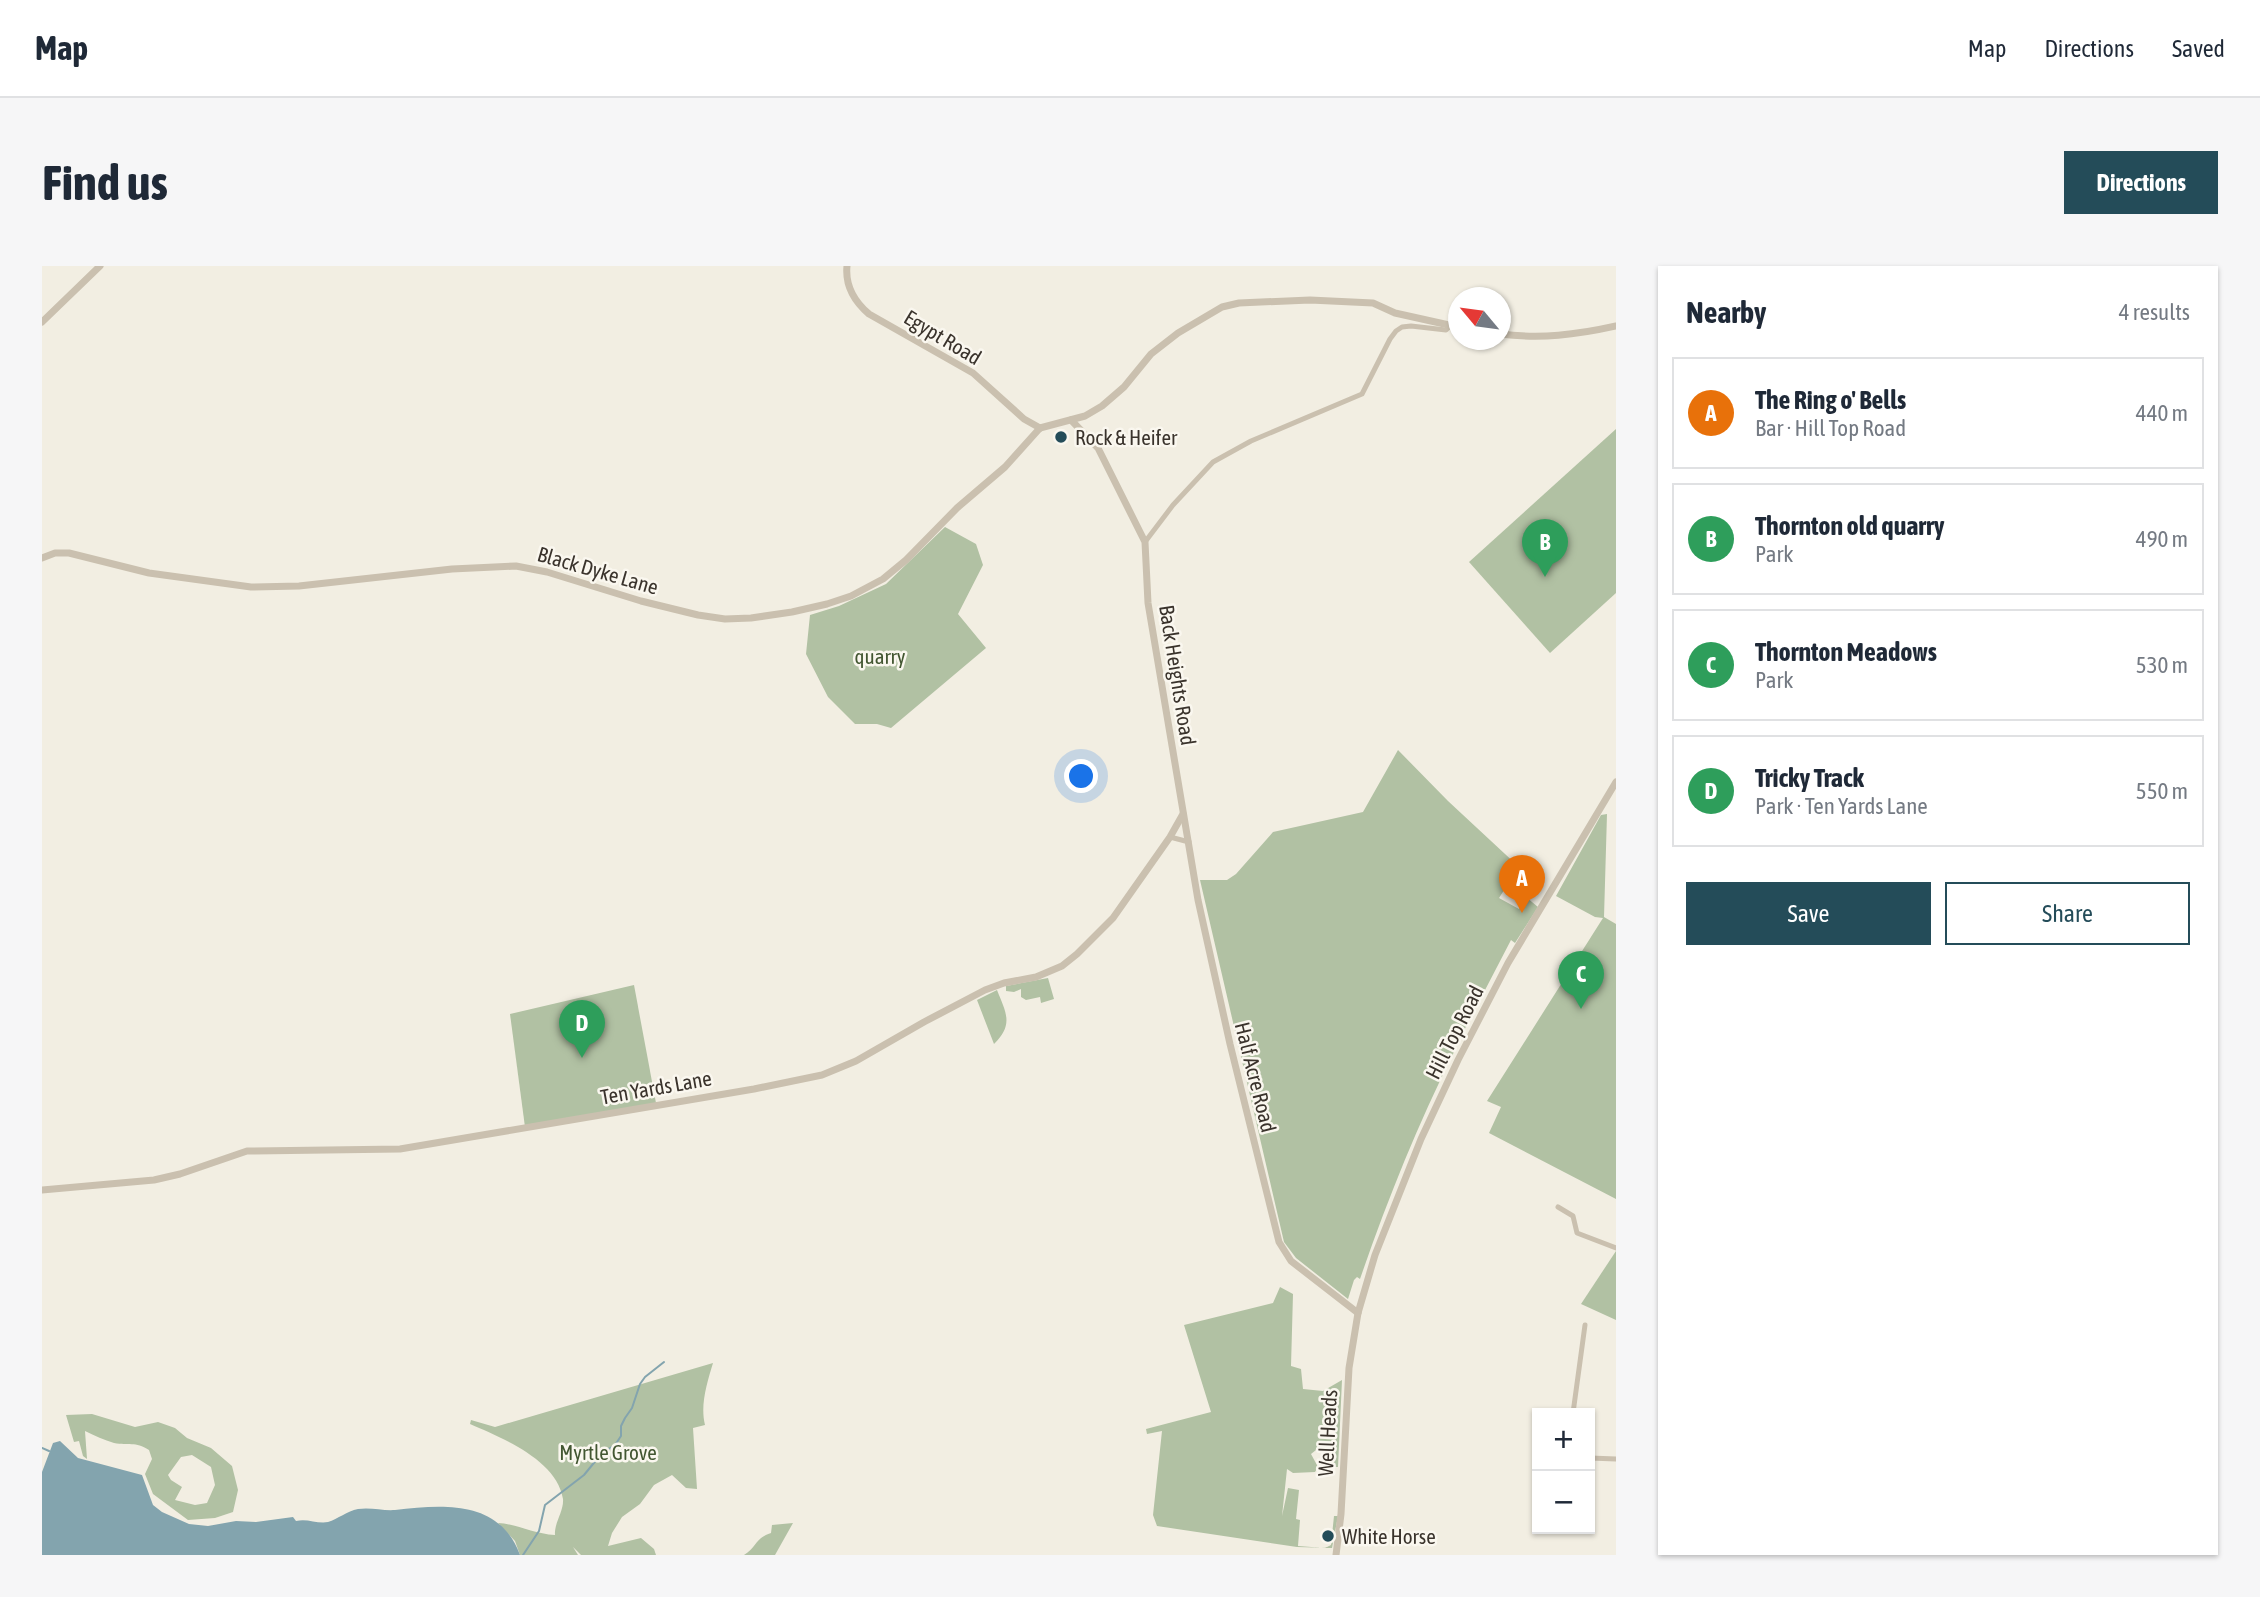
<!DOCTYPE html>
<meta charset="utf-8">
<style>
body{margin:0;font-family:"Asap Condensed",sans-serif;background:#f6f6f7;color:#1f2937}
.controls{position:absolute;right:21px;bottom:21px;display:grid;overflow:hidden;border-radius:0px;box-shadow:0 2px 5px #0004}
.controls button{width:63px;height:63px;display:grid;place-items:center;padding:0;border:0;border-bottom:2px solid #e0e1e3;background:#fff;color:#1f2937;font:35px sans-serif}
.compass{position:absolute;left:1406px;top:21px;width:63px;height:63px;border-radius:50%;background:#fff;box-shadow:0 2px 5px #0004;rotate:299deg}
.you{position:absolute;left:1040px;top:511px;width:24px;height:24px;margin:-18px;border:5px solid #fff;border-radius:50%;background:#1a73e8;box-shadow:0 0 0 10px #1a73e833}
.badge{display:grid;place-items:center;width:46px;height:46px;border-radius:50%;background:#244c59;color:#fff;font-size:23px;font-weight:700}
.pin{position:absolute;translate:-50% -58px;filter:drop-shadow(0 2px 4px #0008)}
.pin::after{content:'';position:absolute;top:37px;width:24px;height:21px;background:inherit;clip-path:polygon(0 0,100% 0,50% 100%)}
.list{margin:0;padding:0;list-style:none}
h2{display:flex;justify-content:space-between;align-items:center;height:91px;margin:0;padding:0 28px;font-size:30px}
h2 small{font-size:23px;font-weight:400;color:#747a83}
.list li{display:grid;grid-template-columns:46px 1fr auto;gap:21px;align-items:center;box-sizing:border-box;height:112px;margin:0 14px 14px;padding:0 14px;border:2px solid #e0e1e3;border-radius:0px}
.list b{display:block;font-size:26px;white-space:nowrap}
.list p{margin:0;font-size:23px;white-space:nowrap;color:#747a83}
.list em{font-size:23px;font-style:normal;color:#747a83}
.actions{display:flex;gap:14px;padding:21px 28px}
.actions a{flex:1;padding:16px 0;border:2px solid #244c59;border-radius:0px;text-align:center;font-size:24px;color:#244c59}
.actions .main{background:#244c59;color:#fff}
.map{position:relative;flex:none;width:1574px;height:1289px;overflow:hidden;border-radius:0px}
header{display:flex;align-items:center;gap:42px;box-sizing:border-box;height:98px;padding:0 35px;background:#fff;border-bottom:2px solid #e0e1e3}
header strong{font-size:33px}
nav{display:flex;gap:38px;margin-inline-start:auto;font-size:24px}
.intro{display:flex;align-items:center;justify-content:space-between;box-sizing:border-box;height:168px;padding:0 42px}
h1{margin:0;font-size:49px}
.button{padding:18px 32px;border-radius:0px;background:#244c59;color:#fff;font-size:24px;font-weight:700}
main{display:flex;gap:42px;padding:0 42px}
aside{flex:1;background:#fff;border-radius:0px;box-shadow:0 2px 5px #0004}
.map>svg:first-child{display:block}
.green{fill:#b1c1a3;fill-rule:evenodd}
.water{fill:#83a4ae}
.lines{fill:none;stroke-linecap:round;stroke-linejoin:round}
.stream{stroke:#83a4ae;stroke-width:2}
.minor{stroke:#cac0af;stroke-width:5}
.tertiary{stroke:#cac0af;stroke-width:7}
.poi-dot{fill:#244c59;stroke:#faf7ef;stroke-width:2.5}
.labels{text-anchor:middle;dominant-baseline:central;stroke-width:5;stroke-linejoin:round;paint-order:stroke}
.street-label{font-size:21px;fill:#3a332c;stroke:#faf7ef}
.poi-label{font-size:21px;fill:#3a332c;stroke:#faf7ef;text-anchor:start}
.park-label{font-size:21px;fill:#425631;stroke:#faf7ef}
</style>
<header>
<strong>Map</strong>
<nav><a>Map</a><a>Directions</a><a>Saved</a></nav>
</header>
<div class="intro"><h1>Find us</h1><a class="button">Directions</a></div>
<main>
<div class="map">
<svg width="1574" height="1289" viewBox="0 0 1574 1289">
<rect width="100%" height="100%" fill="#f2eee2"/>
<g class="green">
<path d="M1574,163V327L1508,387L1427,296Z"/>
<path d="M903,261L934,278L941,299L916,348L944,382L849,462L835,458H813L786,431L764,388L768,349L797,340L844,318Z"/>
<path d="M1356,484L1406,535L1477,601L1457,632L1477,643L1484,631L1496,641L1473,677L1469,674L1415,778L1399,771L1395,778L1412,786C1375,860 1345,935 1318,1013L1315,1011L1312,1014L1306,1033L1254,992L1242,976L1158,614H1185L1194,608L1231,566L1321,546Z"/>
<path d="M1565,548L1562,651L1574,658V933L1447,867L1459,841L1445,835L1561,652L1553,651L1514,630L1559,549Z"/>
<path d="M1006,712L1012,733L999,737L998,731L984,734L979,731V723L972,726L964,725V720Z"/>
<path d="M592,719L614,837L483,861L468,748Z"/>
<path d="M955,724C964,747 972,758 952,778L935,734Z"/>
<path d="M1574,985V1054L1539,1038Z"/>
<path d="M1238,1021L1251,1028L1249,1100L1259,1103L1261,1123L1281,1125L1300,1114L1296,1201C1285,1201 1284,1191 1279,1184H1274L1269,1188L1276,1201L1273,1206L1251,1207L1245,1203L1240,1250L1246,1222L1257,1224L1254,1253L1258,1254L1256,1280L1283,1282L1289,1279L1292,1250H1296L1290,1282L1255,1281L1115,1260L1111,1249L1120,1165L1105,1168L1104,1163L1169,1146L1142,1059L1231,1037Z"/>
<path d="M671,1097C665,1117 658,1139 663,1159L651,1162L655,1223L644,1222L630,1209L612,1219L598,1238L580,1251L570,1267L566,1280L599,1272L612,1283L614,1289H539L531,1281L536,1289H478L473,1275L456,1257C475,1258 492,1268 513,1269C512,1257 522,1245 521,1233C515,1194 460,1172 428,1158L429,1154L453,1161Z"/>
<path d="M50,1148L93,1161L116,1156L133,1162L145,1172L169,1182L190,1200L196,1224L191,1246L173,1252L146,1254L111,1228L103,1208L110,1193L107,1184C93,1175 87,1180 72,1177C62,1174 53,1170 43,1165L45,1193L41,1190L37,1175L32,1176L24,1149ZM150,1189L169,1201L173,1219L165,1237L153,1239L133,1234L140,1221L129,1214L126,1209L139,1191Z"/>
<path d="M751,1257L733,1289H702C715,1281 713,1272 729,1267L730,1259Z"/>
</g>
<path class="water" d="M18,1175L36,1192L100,1209L111,1239L120,1246L147,1258L166,1260L194,1255L214,1256L251,1251L254,1255C265,1252 275,1258 286,1256C296,1253 305,1245 316,1243C329,1241 341,1245 353,1244C403,1238 458,1234 478,1289H0V1206L11,1177Z"/>
<g class="lines">
<g class="stream">
<path d="M0,1182L7,1185"/>
<path d="M481,1289L497,1265L503,1239L542,1209L560,1187L573,1179L579,1170V1160L583,1152L590,1142L598,1118L603,1111L622,1096"/>
</g>
<g class="minor">
<path d="M1103,276L1131,239L1171,196L1209,175L1320,128L1348,73L1354,65L1360,61L1369,60L1404,64L1408,60"/>
<path d="M1128,571L1147,576"/>
<path d="M1516,941L1531,950L1535,967L1574,982"/>
<path d="M1531,1147L1543,1059"/>
<path d="M1548,1192L1574,1193"/>
</g>
<g class="tertiary">
<path d="M805,0C803,20 813,36 827,48L931,107L982,153L998,162"/>
<path d="M0,56L58,0"/>
<path d="M1458,68C1499,73 1534,69 1574,60"/>
<path d="M1029,154L1056,182L1103,276L1106,337L1156,634L1188,778L1237,976L1249,995L1316,1047"/>
<path d="M998,162L1043,150L1060,140L1082,121L1109,88L1136,67L1180,41L1197,37L1268,34L1331,37L1353,47L1416,61"/>
<path d="M0,292L13,287H27L107,307L209,321L257,320L410,303L474,300L505,306L599,335L656,349L683,353L709,352L750,346L785,338L809,330L841,313L864,294L915,242L963,201L998,162"/>
<path d="M0,924L112,914L138,908L205,885L358,883L712,823L780,809L814,795L882,756L943,724L962,717L994,711L1020,700L1035,688L1071,652L1128,571L1141,548"/>
<path d="M1294,1289L1299,1248L1307,1102L1316,1047L1333,989L1379,873L1416,794L1466,697L1574,516"/>
</g>
</g>
<g class="poi-dot">
<circle cx="1019" cy="171" r="7"/>
<circle cx="1286" cy="1270" r="7"/>
</g>
<g class="labels">
<g class="street-label">
<text transform="translate(901 71) rotate(31)">Egypt Road</text>
<text transform="translate(556 304) rotate(16)">Black Dyke Lane</text>
<text transform="translate(1136 409) rotate(81)">Back Heights Road</text>
<text transform="translate(1412 766) rotate(-63)">Hill Top Road</text>
<text transform="translate(1214 811) rotate(76)">Half Acre Road</text>
<text transform="translate(614 821) rotate(-10)">Ten Yards Lane</text>
<text transform="translate(1285 1167) rotate(-87)">Well Heads</text>
</g>
<g class="poi-label">
<text x="1033" y="171">Rock &amp; Heifer</text>
<text x="1300" y="1270">White Horse</text>
</g>
<g class="park-label">
<text x="838" y="390">quarry</text>
<text x="566" y="1186">Myrtle Grove</text>
</g>
</g>
</svg>
<div class="controls">
<button>+</button>
<button>−</button>
</div>
<svg class="compass" viewBox="-18 -18 36 36"><path d="M0-13l5 13h-10z" fill="#e53935"/><path d="M0 13l5-13h-10z" fill="#747a83"/></svg>
<div class="you"></div>
<div class="pin badge" style="left:1480px;top:647px;background:#e8710a">A</div>
<div class="pin badge" style="left:1503px;top:311px;background:#2e9e5b">B</div>
<div class="pin badge" style="left:1539px;top:743px;background:#2e9e5b">C</div>
<div class="pin badge" style="left:540px;top:792px;background:#2e9e5b">D</div>
</div>
<aside>
<h2>Nearby<small>4 results</small></h2>
<ul class="list">
<li><span class="badge" style="background:#e8710a">A</span><div><b>The Ring o' Bells</b><p>Bar · Hill Top Road</p></div><em>440 m</em></li>
<li><span class="badge" style="background:#2e9e5b">B</span><div><b>Thornton old quarry</b><p>Park</p></div><em>490 m</em></li>
<li><span class="badge" style="background:#2e9e5b">C</span><div><b>Thornton Meadows</b><p>Park</p></div><em>530 m</em></li>
<li><span class="badge" style="background:#2e9e5b">D</span><div><b>Tricky Track</b><p>Park · Ten Yards Lane</p></div><em>550 m</em></li>
</ul>
<div class="actions"><a class="main">Save</a><a>Share</a></div>
</aside>
</main>
